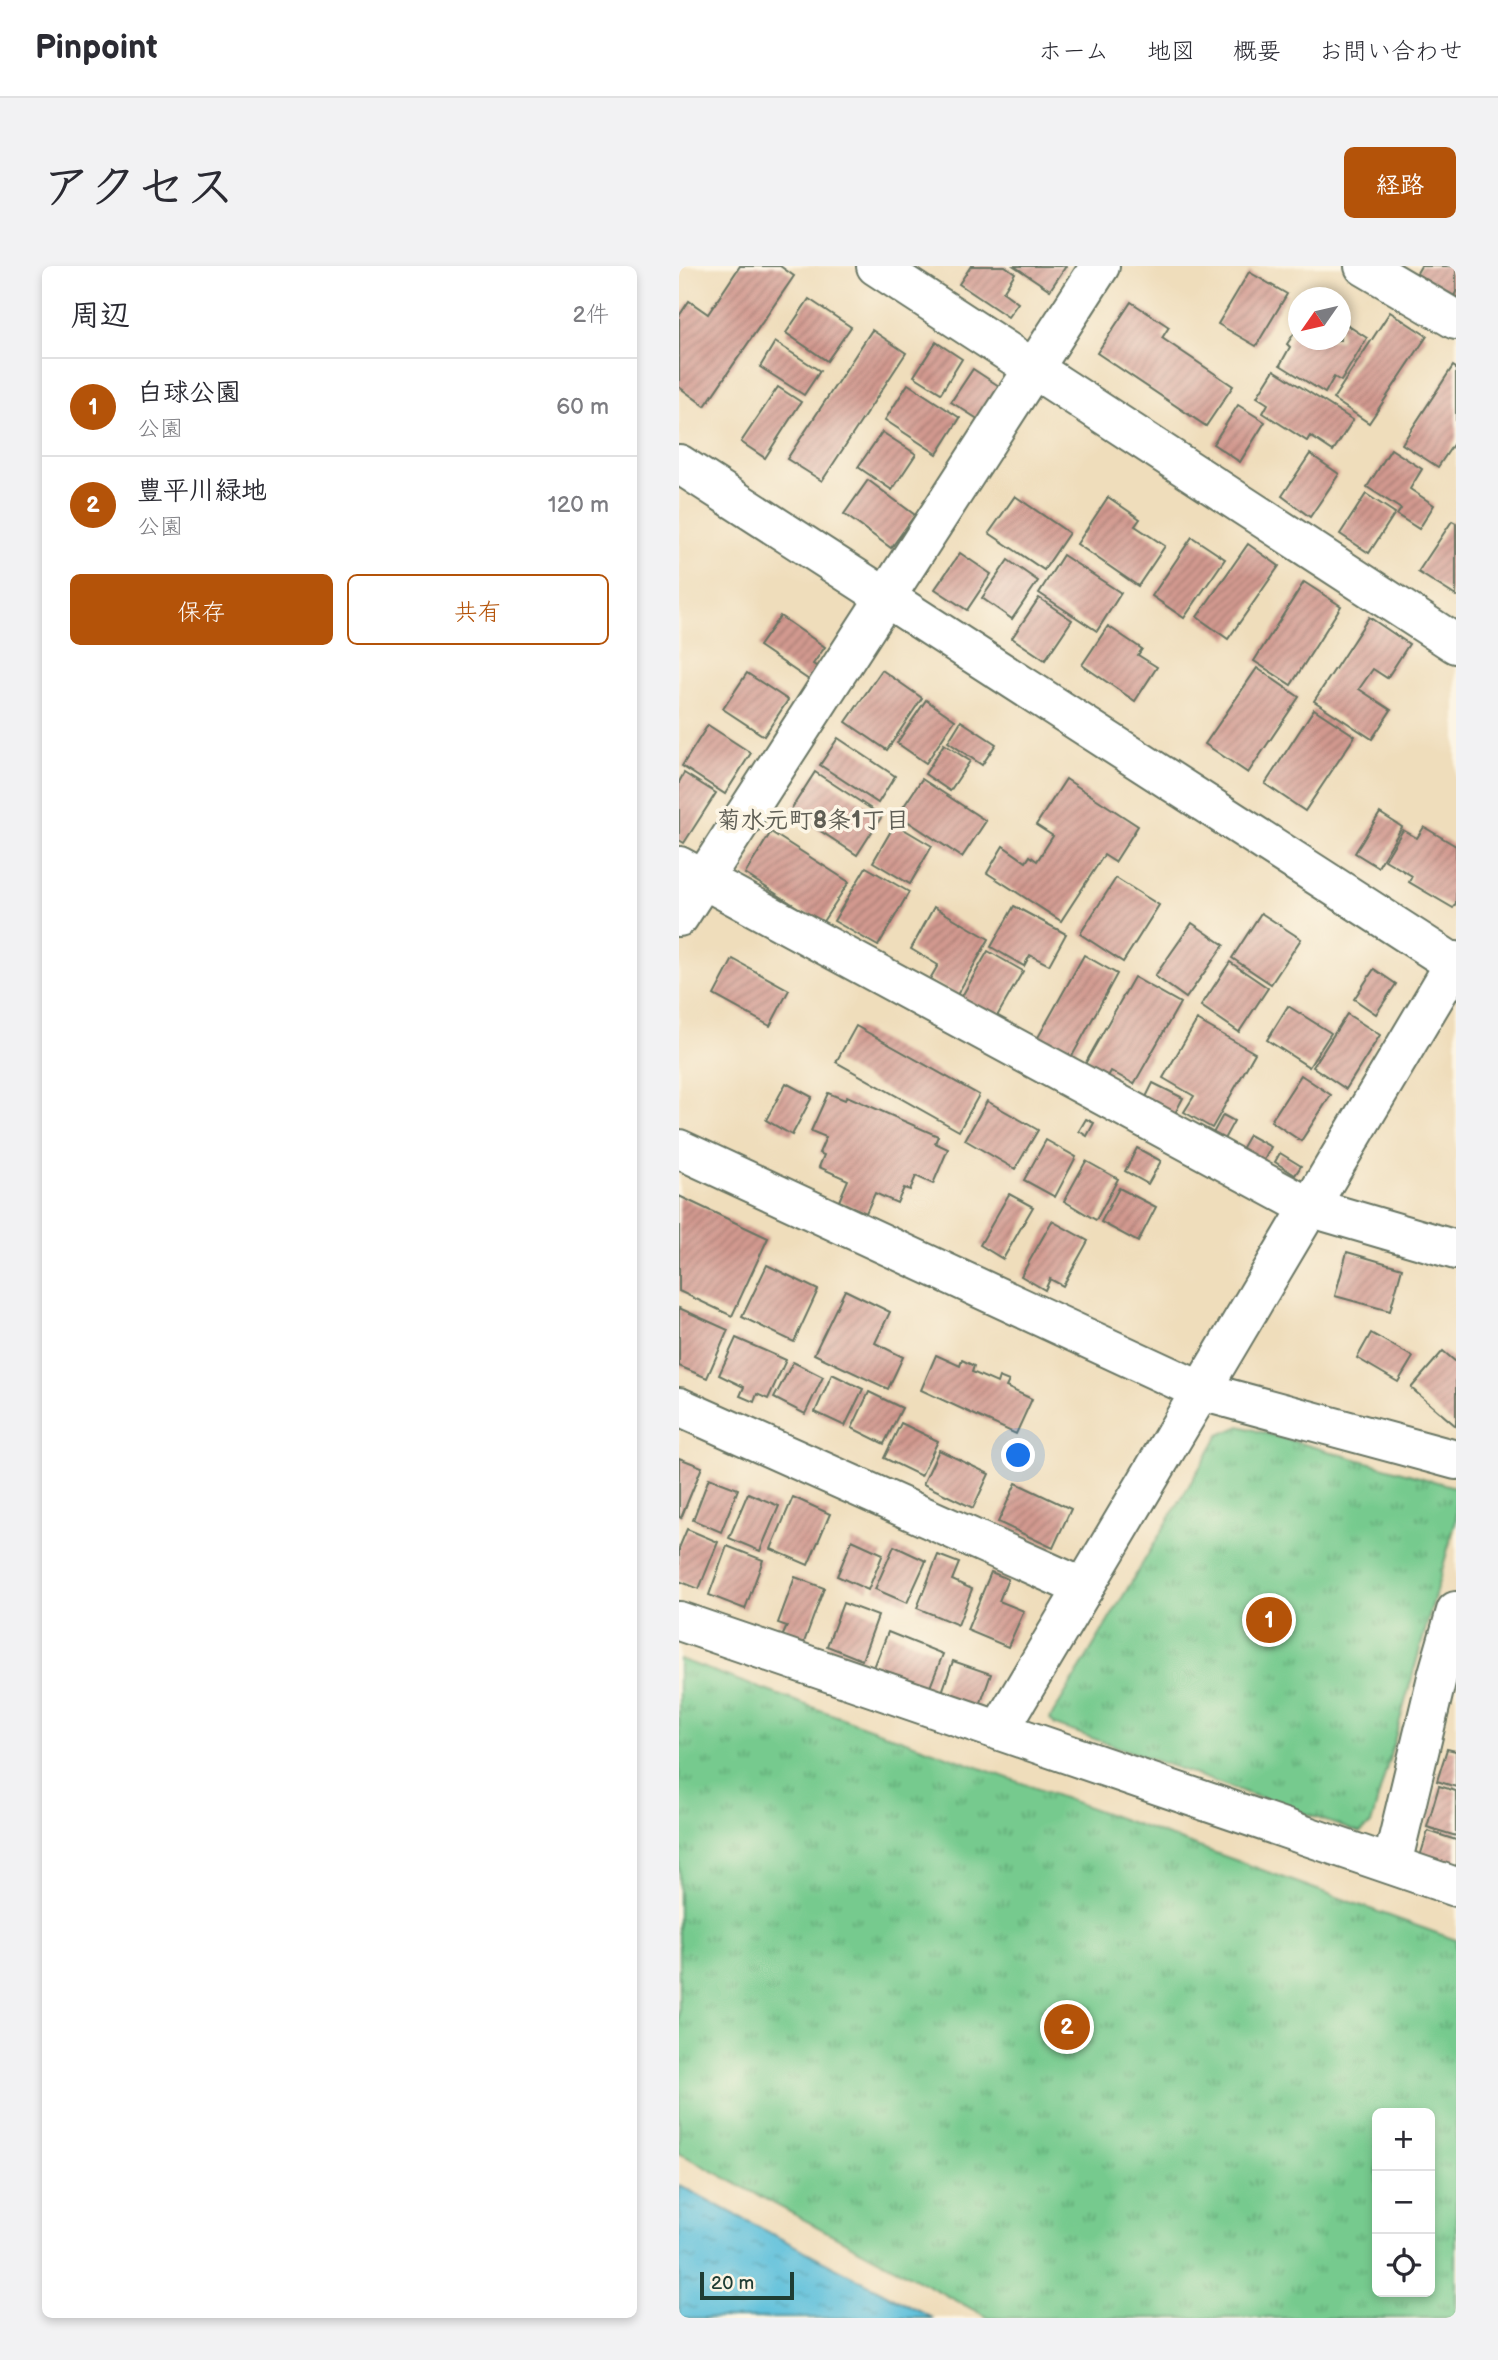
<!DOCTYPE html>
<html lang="ja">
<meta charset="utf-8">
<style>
body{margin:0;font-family:"Balsamiq Sans","Klee One",sans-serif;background:#f2f2f3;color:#2b2b33}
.controls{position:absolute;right:21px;bottom:21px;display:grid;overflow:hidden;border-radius:10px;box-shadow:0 4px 10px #0003}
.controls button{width:63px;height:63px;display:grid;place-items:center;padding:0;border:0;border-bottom:2px solid #e1e1e2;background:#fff;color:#2b2b33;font:35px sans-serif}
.compass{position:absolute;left:609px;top:21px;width:63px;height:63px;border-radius:50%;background:#fff;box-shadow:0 4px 10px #0003;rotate:236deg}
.scale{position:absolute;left:21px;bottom:18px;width:94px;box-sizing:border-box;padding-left:7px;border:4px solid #1f3d34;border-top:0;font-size:19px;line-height:24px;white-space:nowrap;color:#1f3d34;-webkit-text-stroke:5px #fcf5e5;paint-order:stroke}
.you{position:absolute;left:340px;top:1190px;width:24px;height:24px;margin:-18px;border:5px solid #fff;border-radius:50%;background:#1a73e8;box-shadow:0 0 0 10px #1a73e833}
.badge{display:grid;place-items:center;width:46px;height:46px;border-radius:50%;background:#b45309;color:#fff;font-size:23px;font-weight:700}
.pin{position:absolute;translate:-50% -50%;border:4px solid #fff;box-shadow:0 2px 7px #0006}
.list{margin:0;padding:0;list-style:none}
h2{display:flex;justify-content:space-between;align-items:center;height:91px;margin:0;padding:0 28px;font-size:30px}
h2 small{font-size:23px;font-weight:400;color:#7c7c81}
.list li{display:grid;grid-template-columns:46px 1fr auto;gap:21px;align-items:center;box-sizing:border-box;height:98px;padding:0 28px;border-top:2px solid #e1e1e2}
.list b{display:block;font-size:26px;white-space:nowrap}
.list p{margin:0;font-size:23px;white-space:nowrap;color:#7c7c81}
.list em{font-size:23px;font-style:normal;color:#7c7c81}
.actions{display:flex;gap:14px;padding:21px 28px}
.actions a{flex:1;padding:16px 0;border:2px solid #b45309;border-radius:10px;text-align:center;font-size:24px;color:#b45309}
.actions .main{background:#b45309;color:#fff}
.icon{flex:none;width:38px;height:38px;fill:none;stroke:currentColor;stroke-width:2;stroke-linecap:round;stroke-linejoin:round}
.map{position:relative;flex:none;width:777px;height:2052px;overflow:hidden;border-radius:10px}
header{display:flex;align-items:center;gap:42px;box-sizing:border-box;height:98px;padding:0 35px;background:#fff;border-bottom:2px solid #e1e1e2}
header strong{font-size:33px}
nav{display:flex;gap:38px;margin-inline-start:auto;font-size:24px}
.intro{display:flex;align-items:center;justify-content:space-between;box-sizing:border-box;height:168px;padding:0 42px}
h1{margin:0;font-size:49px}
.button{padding:18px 32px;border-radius:10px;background:#b45309;color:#fff;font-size:24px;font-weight:700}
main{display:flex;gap:42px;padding:0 42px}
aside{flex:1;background:#fff;border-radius:10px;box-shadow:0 4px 10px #0003}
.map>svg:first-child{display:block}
.park{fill:url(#park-tufts);stroke:#4a8461;stroke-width:2;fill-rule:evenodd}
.water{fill:url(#water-ripples);stroke:#3e7e88;stroke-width:2}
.building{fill:url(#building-hatch)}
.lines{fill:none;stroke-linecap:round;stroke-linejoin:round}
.street-casing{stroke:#687563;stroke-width:42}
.street{stroke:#fff;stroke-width:38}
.labels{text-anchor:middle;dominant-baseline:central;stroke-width:7;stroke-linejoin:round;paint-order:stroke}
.neighbourhood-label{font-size:24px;font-weight:bold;fill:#5e5d54;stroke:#fcf5e5}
</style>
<header>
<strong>Pinpoint</strong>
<nav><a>ホーム</a><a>地図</a><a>概要</a><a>お問い合わせ</a></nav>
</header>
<div class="intro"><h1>アクセス</h1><a class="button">経路</a></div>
<main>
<aside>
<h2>周辺<small>2件</small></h2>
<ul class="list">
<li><span class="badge">1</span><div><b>白球公園</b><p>公園</p></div><em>60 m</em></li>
<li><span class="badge">2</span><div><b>豊平川緑地</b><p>公園</p></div><em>120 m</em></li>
</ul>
<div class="actions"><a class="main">保存</a><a>共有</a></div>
</aside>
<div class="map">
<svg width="777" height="2052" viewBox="0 0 777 2052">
<defs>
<pattern id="park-tufts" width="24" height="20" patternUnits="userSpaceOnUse" patternTransform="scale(1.75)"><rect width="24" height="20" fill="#76ca8e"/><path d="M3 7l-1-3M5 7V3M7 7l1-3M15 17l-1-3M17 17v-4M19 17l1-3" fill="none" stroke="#60a575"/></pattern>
<pattern id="water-ripples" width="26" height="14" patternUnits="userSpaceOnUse" patternTransform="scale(1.75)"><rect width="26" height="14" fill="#5dc0db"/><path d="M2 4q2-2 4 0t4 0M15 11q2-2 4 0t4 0" fill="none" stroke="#4c9db2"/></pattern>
<pattern id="building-hatch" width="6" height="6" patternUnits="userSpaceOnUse" patternTransform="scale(1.75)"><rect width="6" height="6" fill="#d2998f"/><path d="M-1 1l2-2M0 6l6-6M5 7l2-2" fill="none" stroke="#aa7e76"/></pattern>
</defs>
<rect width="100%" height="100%" fill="#fcf5e5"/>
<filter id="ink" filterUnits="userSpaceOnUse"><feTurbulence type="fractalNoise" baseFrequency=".0143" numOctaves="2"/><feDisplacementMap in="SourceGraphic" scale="14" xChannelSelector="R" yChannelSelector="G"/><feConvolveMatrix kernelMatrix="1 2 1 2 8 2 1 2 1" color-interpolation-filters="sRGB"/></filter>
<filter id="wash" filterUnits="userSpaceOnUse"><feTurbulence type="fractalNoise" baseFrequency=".00686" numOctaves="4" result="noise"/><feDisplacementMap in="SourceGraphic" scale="28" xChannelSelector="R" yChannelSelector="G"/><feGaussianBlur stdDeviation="1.57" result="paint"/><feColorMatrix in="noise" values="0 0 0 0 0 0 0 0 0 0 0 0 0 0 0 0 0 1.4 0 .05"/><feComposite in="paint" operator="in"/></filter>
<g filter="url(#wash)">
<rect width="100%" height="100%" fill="#efddbb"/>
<g class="park">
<path d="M561,1160L776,1221L777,1223V1254L692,1558L681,1567L376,1459L371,1453L540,1169Z"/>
<path d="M0,1393L777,1674V2052H310L0,1887ZM698,1847H751V2026H698Z"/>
</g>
<path class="water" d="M0,1919L238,2044L254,2052H0Z"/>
<g id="blocks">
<g class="building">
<path d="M61,0H101L115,10L26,140L0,121V50L10,35L29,48Z"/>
<path d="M292,0H326L336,7L324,26L339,37L329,51L280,18Z"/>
<path d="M335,0H387L371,24Z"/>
<path d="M742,0H777V26L773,34L735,12Z"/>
<path d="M570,6L608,28L577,80L539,58Z"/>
<path d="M130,33L172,61L148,95L107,67Z"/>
<path d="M452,36L490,61L483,72L554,120L527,160L418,87Z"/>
<path d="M711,46L748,70L690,157L654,133Z"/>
<path d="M662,55L688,72L662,115L655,111L646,127L601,99L611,81L608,78L620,60V74H662Z"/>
<path d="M193,64L227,87L143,215L108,193Z"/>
<path d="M96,76L141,105L125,129L81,101Z"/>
<path d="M257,76L283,93L262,127L235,110Z"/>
<path d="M774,100L777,102V174L759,201L723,178Z"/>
<path d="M294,103L323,122L302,155L272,136Z"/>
<path d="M595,104L674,154L654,185L631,170L628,175L584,147L589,138L578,131Z"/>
<path d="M229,118L281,152L258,188L206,154Z"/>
<path d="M99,121L122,136L86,192L62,176Z"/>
<path d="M559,139L586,156L561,196L534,178Z"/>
<path d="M203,166L237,188L213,224L179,201Z"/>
<path d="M712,183L743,203L731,223L755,239L740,263L718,249L722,243L688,221Z"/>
<path d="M631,188L660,208L631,251L603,230Z"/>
<path d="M189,214L236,249L212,282L165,248Z"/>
<path d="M687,228L716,247L690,287L661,268Z"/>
<path d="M336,230L390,267L365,304L310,267Z"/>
<path d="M429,231L461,253L456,260L486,280L459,320L398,278Z"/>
<path d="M773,255L777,257V330L739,306Z"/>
<path d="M513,271L546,293L505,352L473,330Z"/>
<path d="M569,278L600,300L549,373L518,351Z"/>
<path d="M281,287L312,308L288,344L256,323Z"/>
<path d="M384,289L442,327L418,365L360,327Z"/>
<path d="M329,294L359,315L333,353L303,332Z"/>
<path d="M625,316L662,340L612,419L575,395Z"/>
<path d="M360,332L393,354L366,394L333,372Z"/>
<path d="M101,350L146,381L134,398L144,405L136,418L80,380Z"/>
<path d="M690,351L730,378L708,412L694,403L680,423L712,444L693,473L635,435Z"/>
<path d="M429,360L463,383L459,389L478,401L456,435L403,399Z"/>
<path d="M578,402L620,431L569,507L526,478Z"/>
<path d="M203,404L243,432L208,484L167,456Z"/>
<path d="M68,407L109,434L85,470L44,443Z"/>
<path d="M247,434L276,454L247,497L218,477Z"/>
<path d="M635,443L676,470L626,545L586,518Z"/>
<path d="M282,455L317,478L303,499L269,476Z"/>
<path d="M29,459L72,487L46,528L3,500Z"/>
<path d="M159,472L216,510L199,537L141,499Z"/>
<path d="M265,478L291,495L271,525L246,508Z"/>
<path d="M136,506L203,550L178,589L111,545Z"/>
<path d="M5,507L37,527L5,577L0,574V516Z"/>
<path d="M243,513L307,555L283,591L219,549Z"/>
<path d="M387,513L459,560L436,596L425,589L382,655L308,607L324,580L347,596L351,590L358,595L374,570L357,559Z"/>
<path d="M701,547L723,561L699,601L676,587Z"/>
<path d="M216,558L253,580L231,618L194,596Z"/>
<path d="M745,561L777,580V637L774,642L730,616L733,610L706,594L724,564L738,572Z"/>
<path d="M92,566L170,616L143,657L66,608Z"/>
<path d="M187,601L230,626L199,680L155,655Z"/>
<path d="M437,612L480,639L444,696L401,668Z"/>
<path d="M335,640L387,668L370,699L351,689L345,700L312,681Z"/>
<path d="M255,641L310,673L278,729L251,713L259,699L232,683Z"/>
<path d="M582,647L622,673L592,718L553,692Z"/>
<path d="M513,657L545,679L507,732L476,710Z"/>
<path d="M309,685L344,705L317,752L282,732Z"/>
<path d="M405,689L438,708L391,794L357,775Z"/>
<path d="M54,693L110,724L91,760L35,729Z"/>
<path d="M551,696L589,722L560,766L522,740Z"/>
<path d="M695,703L717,718L697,748L675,733Z"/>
<path d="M455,711L501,737L455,818L432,805L425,818L402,805Z"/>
<path d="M609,740L652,767L630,801L588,774Z"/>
<path d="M668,748L701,769L667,823L634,801Z"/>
<path d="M518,754L576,787L533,862L505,846L515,830L484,812Z"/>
<path d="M177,760L300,829L280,865L157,796Z"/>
<path d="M622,809L652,829L622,875L592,855Z"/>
<path d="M107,817L133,831L113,869L87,854Z"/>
<path d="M474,817L504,832L492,855L463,839Z"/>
<path d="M149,827L166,834L168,830L259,870L256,877L269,883L254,918L237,910L231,924L225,922L218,937L196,927L187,947L160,935L169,914L140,901L145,889L140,887L147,871L132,865Z"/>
<path d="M308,835L359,864L336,903L286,874Z"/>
<path d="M544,849L555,855L544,875L533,869Z"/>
<path d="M407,853L415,857L408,870L400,865Z"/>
<path d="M570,869L592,881L581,902L558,890Z"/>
<path d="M367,874L397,891L376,931L345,914Z"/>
<path d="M458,882L482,895L469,918L446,905Z"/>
<path d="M601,887L622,900L616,909L596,896Z"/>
<path d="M407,895L439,913L417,954L385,935Z"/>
<path d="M440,922L477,941L459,976L422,956Z"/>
<path d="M330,928L354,941L324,993L301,979Z"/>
<path d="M0,930L89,972L53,1050L0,1025Z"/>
<path d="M373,955L409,975L384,1020L371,1013L366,1024L342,1010Z"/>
<path d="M668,986L723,1002L711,1045L656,1030Z"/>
<path d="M88,999L139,1024L115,1076L63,1051Z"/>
<path d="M166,1024L211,1046L196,1077L224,1091L209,1123L135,1088Z"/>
<path d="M0,1042L49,1064L28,1112L0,1100Z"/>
<path d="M692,1067L734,1091L719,1116L678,1092Z"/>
<path d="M57,1072L107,1094L89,1133L78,1128L75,1136L61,1130L65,1121L40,1109Z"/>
<path d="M764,1085L777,1096V1160L732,1122Z"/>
<path d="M257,1089L281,1100L283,1094L295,1100L293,1106L318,1117L320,1111L330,1115L327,1121L353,1133L337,1168L242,1124Z"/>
<path d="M114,1096L144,1111L126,1148L95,1132Z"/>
<path d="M153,1108L184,1123L166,1160L136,1146Z"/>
<path d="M190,1126L223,1142L205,1178L173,1162Z"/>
<path d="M222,1157L259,1175L242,1210L205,1192Z"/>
<path d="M260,1184L310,1208L294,1242L244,1218Z"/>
<path d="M0,1192L23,1201L2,1252L0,1251Z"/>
<path d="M30,1212L59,1223L42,1266L14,1254Z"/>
<path d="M337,1217L392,1243L374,1282L319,1256Z"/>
<path d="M69,1227L100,1240L81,1285L50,1272Z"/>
<path d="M114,1231L151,1248L129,1299L92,1283Z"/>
<path d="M8,1263L39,1276L20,1323L0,1315V1282Z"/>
<path d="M173,1274L204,1288L189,1324L158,1310Z"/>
<path d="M48,1280L84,1294L66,1343L30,1329Z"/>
<path d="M215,1280L247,1295L228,1337L196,1323Z"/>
<path d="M259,1289L280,1297L273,1314L293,1323L279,1359L238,1342Z"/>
<path d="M312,1306L329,1313L320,1335L345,1345L329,1381L288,1364Z"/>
<path d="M116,1311L145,1322L124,1379L103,1371L108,1360L99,1357Z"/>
<path d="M164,1337L199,1350L183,1394L148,1380Z"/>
<path d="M209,1366L264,1388L249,1426L194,1404Z"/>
<path d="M274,1395L312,1408L299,1445L261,1432Z"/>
<path d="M768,1483L777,1485V1521L758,1515Z"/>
<path d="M760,1520L777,1525V1570L748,1561Z"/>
<path d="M749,1565L777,1574V1612L738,1600Z"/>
</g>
</g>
</g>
<g filter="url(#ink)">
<use href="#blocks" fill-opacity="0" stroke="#687563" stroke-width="2"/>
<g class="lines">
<defs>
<g id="street">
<path d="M197,0L777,378"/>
<path d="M685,0L777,54"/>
<path d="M0,198L777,699"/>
<path d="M0,600L630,941L777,984"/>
<path d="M0,651L421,0"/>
<path d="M0,883L522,1125L777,1194"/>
<path d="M0,1141L405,1322"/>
<path d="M0,1355L777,1621"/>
<path d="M321,1463L777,695"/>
<path d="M713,1598L759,1407L777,1345"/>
</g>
</defs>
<use href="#street" class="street-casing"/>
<use href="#street" class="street"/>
</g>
</g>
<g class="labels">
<g class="neighbourhood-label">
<text x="134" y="554">菊水元町8条1丁目</text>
</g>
</g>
</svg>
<div class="controls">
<button>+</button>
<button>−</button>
<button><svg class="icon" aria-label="locate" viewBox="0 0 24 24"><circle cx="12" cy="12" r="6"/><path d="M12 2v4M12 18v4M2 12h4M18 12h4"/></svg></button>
</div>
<svg class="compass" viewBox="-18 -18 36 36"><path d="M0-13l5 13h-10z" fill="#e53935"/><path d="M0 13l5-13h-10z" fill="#7c7c81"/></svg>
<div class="scale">20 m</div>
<div class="you"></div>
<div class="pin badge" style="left:590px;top:1354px">1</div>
<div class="pin badge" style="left:388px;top:1761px">2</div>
</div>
</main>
